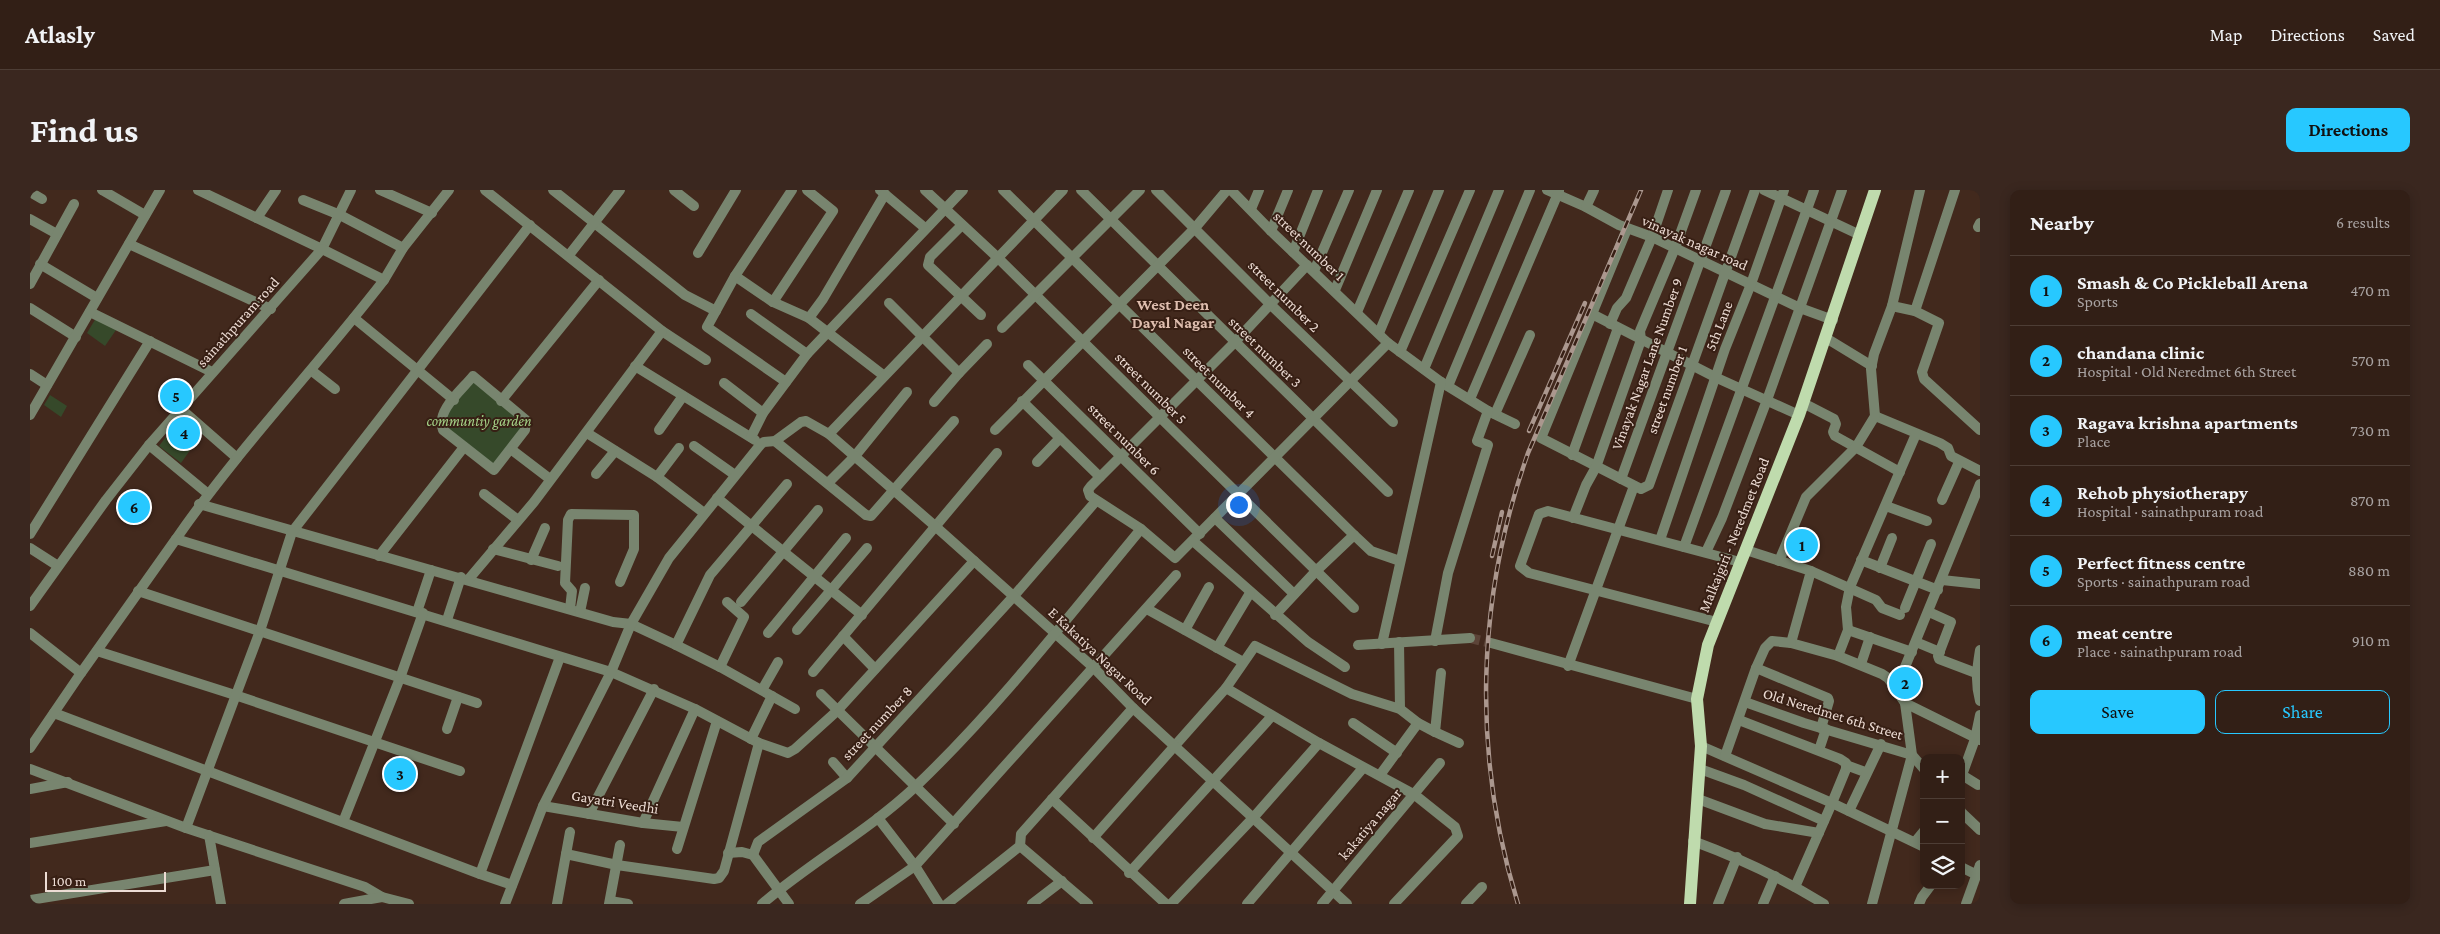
<!DOCTYPE html>
<meta charset="utf-8">
<style>
body{margin:0;font-family:"Crimson Pro",serif;background:#3a271f;color:#f1f3f6}
.controls{position:absolute;right:15px;bottom:15px;display:grid;overflow:hidden;border-radius:10px;box-shadow:0 2px 12px #0003}
.controls button{width:45px;height:45px;display:grid;place-items:center;padding:0;border:0;border-bottom:1px solid #4d3d35;background:#321f16;color:#f1f3f6;font:25px sans-serif}
.scale{position:absolute;left:15px;bottom:12px;width:121px;box-sizing:border-box;padding-left:5px;border:2px solid #eddcd4;border-top:0;font-size:14px;line-height:18px;white-space:nowrap;color:#eddcd4;-webkit-text-stroke:4px #371f14;paint-order:stroke}
.you{position:absolute;left:1208px;top:314px;width:18px;height:18px;margin:-12px;border:4px solid #fff;border-radius:50%;background:#1a73e8;box-shadow:0 0 0 8px #1a73e833}
.badge{display:grid;place-items:center;width:32px;height:32px;border-radius:50%;background:#27c8ff;color:#111;font-size:16px;font-weight:700}
.pin{position:absolute;translate:-50% -50%;border:2px solid #fff;box-shadow:0 1px 5px #0006}
.list{margin:0;padding:0;list-style:none}
h2{display:flex;justify-content:space-between;align-items:center;height:65px;margin:0;padding:0 20px;font-size:21px}
h2 small{font-size:16px;font-weight:400;color:#a8a2a1}
.list li{display:grid;grid-template-columns:32px 1fr auto;gap:15px;align-items:center;box-sizing:border-box;height:70px;padding:0 20px;border-top:1px solid #4d3d35}
.list b{display:block;font-size:19px;white-space:nowrap}
.list p{margin:0;font-size:16px;white-space:nowrap;color:#a8a2a1}
.list em{font-size:16px;font-style:normal;color:#a8a2a1}
.actions{display:flex;gap:10px;padding:15px 20px}
.actions a{flex:1;padding:11px 0;border:1px solid #27c8ff;border-radius:10px;text-align:center;font-size:18px;color:#27c8ff}
.actions .main{background:#27c8ff;color:#111}
.icon{flex:none;width:28px;height:28px;fill:none;stroke:currentColor;stroke-width:2;stroke-linecap:round;stroke-linejoin:round}
.map{position:relative;flex:none;width:1950px;height:714px;overflow:hidden;border-radius:10px}
header{display:flex;align-items:center;gap:30px;box-sizing:border-box;height:70px;padding:0 25px;background:#321f16;border-bottom:1px solid #4d3d35}
header strong{font-size:24px}
nav{display:flex;gap:28px;margin-inline-start:auto;font-size:18px}
.intro{display:flex;align-items:center;justify-content:space-between;box-sizing:border-box;height:120px;padding:0 30px}
h1{margin:0;font-size:35px}
.button{padding:12px 22px;border-radius:10px;background:#27c8ff;color:#111;font-size:18px;font-weight:700}
main{display:flex;gap:30px;padding:0 30px}
aside{flex:1;background:#321f16;border-radius:10px;box-shadow:0 2px 12px #0003}
.map>svg:first-child{display:block}
.green{fill:#36492a}
.lines{fill:none;stroke-linecap:round;stroke-linejoin:round}
.minor-tunnel{stroke:#5c4438;stroke-width:10;stroke-dasharray:10 5;stroke-linecap:butt}
.minor{stroke:#78856f;stroke-width:10}
.major{stroke:#bfdbad;stroke-width:12}
.rail-casing{stroke:#ab978e;stroke-width:4.5}
.rail{stroke:#371f14;stroke-width:2.5;stroke-dasharray:8;stroke-linecap:butt}
.labels{text-anchor:middle;dominant-baseline:central;stroke-width:4;stroke-linejoin:round;paint-order:stroke}
.street-label{font-size:15px;fill:#eddcd4;stroke:#371f14}
.park-label{font-size:15px;font-style:italic;fill:#a4d187;stroke:#371f14}
.neighbourhood-label{font-size:16px;font-weight:bold;fill:#debdae;stroke:#371f14}
</style>
<header>
<strong>Atlasly</strong>
<nav><a>Map</a><a>Directions</a><a>Saved</a></nav>
</header>
<div class="intro"><h1>Find us</h1><a class="button">Directions</a></div>
<main>
<div class="map">
<svg width="1950" height="714" viewBox="0 0 1950 714">
<rect width="100%" height="100%" fill="#42291d"/>
<g class="green">
<path d="M66,128L86,140L75,156L57,143Z"/>
<path d="M443,186L497,234L466,279L413,240L415,223Z"/>
<path d="M20,205L37,216L31,227L14,215Z"/>
<path d="M142,239L161,259L151,273L129,256Z"/>
<path d="M1766,339L1787,348L1778,371L1756,362Z"/>
</g>
<g class="lines">
<path class="minor-tunnel" d="M1440,448L1461,453"/>
<g class="minor">
<path d="M72,0L115,25"/>
<path d="M168,0L292,59L321,0"/>
<path d="M350,0L402,23"/>
<path d="M455,0L632,141L676,170"/>
<path d="M523,0L655,105L686,121"/>
<path d="M644,0L664,16"/>
<path d="M850,0L895,38"/>
<path d="M895,0L967,67L1324,418"/>
<path d="M973,0L1324,345L1341,361L1370,371"/>
<path d="M1051,0L1358,302"/>
<path d="M1126,0L1241,115L1363,232"/>
<path d="M1201,0L1241,41L1358,153L1411,192L1458,221L1485,234"/>
<path d="M1517,0L1556,17L1589,35L1622,47L1770,118L1803,130"/>
<path d="M1734,0L1830,45"/>
<path d="M0,2L12,9"/>
<path d="M273,10L310,25L373,58"/>
<path d="M1556,17L1564,0"/>
<path d="M1221,19L1229,0"/>
<path d="M227,28L246,0"/>
<path d="M0,29L27,44"/>
<path d="M932,35L900,67L898,75L951,125"/>
<path d="M1948,37L1950,33"/>
<path d="M1597,39L1511,248L1611,299L1619,295L1725,0"/>
<path d="M1241,41L1258,0"/>
<path d="M99,54L241,119"/>
<path d="M1263,62L1288,0"/>
<path d="M668,63L706,0"/>
<path d="M539,65L590,0"/>
<path d="M10,74L67,108"/>
<path d="M1277,75L1204,153L1061,296L1058,300L1060,306L1111,339L1145,368L1358,153"/>
<path d="M1284,81L1319,0"/>
<path d="M705,86L743,112L779,128L853,185"/>
<path d="M0,94L44,14"/>
<path d="M1305,100L1347,0"/>
<path d="M743,112L803,21L777,0"/>
<path d="M859,113L929,183L904,212"/>
<path d="M1862,116L1885,121L1909,133L1892,182L1894,189L1950,240"/>
<path d="M0,118L46,147"/>
<path d="M1885,121L1925,0"/>
<path d="M60,122L182,182"/>
<path d="M1327,122L1379,0"/>
<path d="M721,124L777,164"/>
<path d="M1562,124L1687,188L1769,225"/>
<path d="M324,128L424,210"/>
<path d="M779,128L793,109L855,4"/>
<path d="M1580,134L1587,118L1596,108L1622,47L1638,0"/>
<path d="M972,138L1110,0"/>
<path d="M1349,143L1409,0"/>
<path d="M1796,148L1842,176"/>
<path d="M1370,162L1440,0"/>
<path d="M998,175L1170,344"/>
<path d="M605,176L725,250"/>
<path d="M1394,179L1469,0"/>
<path d="M282,181L305,199"/>
<path d="M929,183L957,154"/>
<path d="M0,184L17,195"/>
<path d="M443,186L496,230L495,240L464,280L413,240C405,221 432,200 443,186Z"/>
<path d="M756,192L677,137L705,86L762,0"/>
<path d="M694,193L733,223"/>
<path d="M1418,196L1500,0"/>
<path d="M1440,209L1529,1"/>
<path d="M471,211L569,90"/>
<path d="M992,211L1070,287"/>
<path d="M1773,213L1804,229L1806,234L1803,242L1805,246L1870,282"/>
<path d="M151,219L207,268"/>
<path d="M1465,224L1500,145"/>
<path d="M0,225L130,0"/>
<path d="M1845,226L1910,253L1918,258L1921,266L1950,281"/>
<path d="M629,240L653,206"/>
<path d="M965,240L1165,38L1197,0"/>
<path d="M557,243L627,287L674,323"/>
<path d="M799,244L1033,0"/>
<path d="M721,247L733,223L777,164L933,0"/>
<path d="M745,251L836,325L841,326L924,231"/>
<path d="M119,255L177,303"/>
<path d="M664,256L705,285"/>
<path d="M482,260L520,289"/>
<path d="M1542,265L1588,138"/>
<path d="M1007,272L1030,248"/>
<path d="M566,284L585,261"/>
<path d="M627,287L649,258"/>
<path d="M1591,289L1696,0"/>
<path d="M798,293L825,266L877,202"/>
<path d="M454,304L488,330"/>
<path d="M687,308L832,425"/>
<path d="M1912,310L1929,272"/>
<path d="M169,314L583,432L601,434L646,455L690,477L765,519"/>
<path d="M1856,316L1897,331"/>
<path d="M1185,328L1264,404"/>
<path d="M1543,328L1556,295L1566,277L1611,150L1610,141L1645,58L1666,0"/>
<path d="M0,344L120,151"/>
<path d="M146,349C209,258 286,178 354,90"/>
<path d="M1630,350L1695,159L1721,94L1754,0"/>
<path d="M1163,351L1278,452L1315,477"/>
<path d="M1654,357L1784,0"/>
<path d="M0,358L28,376"/>
<path d="M463,359L528,376"/>
<path d="M1716,360L1781,381L1761,453L1808,466L1852,484L1858,488L1875,513L1950,550"/>
<path d="M1676,362L1692,328L1737,210L1812,0"/>
<path d="M349,366L434,257"/>
<path d="M501,370L515,338"/>
<path d="M1831,370L1908,400"/>
<path d="M1749,371L1776,307L1826,257L1845,226L1841,179L1844,164L1862,116L1890,0"/>
<path d="M1850,378L1862,348"/>
<path d="M1781,381L1846,410L1852,418L1870,425"/>
<path d="M438,390L504,312L632,141"/>
<path d="M1912,390L1950,394"/>
<path d="M108,401L447,513"/>
<path d="M711,412L788,320"/>
<path d="M0,416L76,310L119,255L292,59L354,90L373,58L419,0"/>
<path d="M1875,418L1901,354"/>
<path d="M540,419L542,401L535,393L538,330L541,324L604,325V359L590,392"/>
<path d="M1117,419L1213,472"/>
<path d="M387,422L401,380"/>
<path d="M550,422L555,398"/>
<path d="M1899,422L1921,432L1908,466L1909,469L1946,483"/>
<path d="M1245,425L1286,381L1324,345"/>
<path d="M417,430L431,387"/>
<path d="M1687,432L1499,383L1490,376L1509,324L1518,321L1710,372"/>
<path d="M767,440L837,358"/>
<path d="M1155,440L1179,397"/>
<path d="M1818,440L1882,462"/>
<path d="M0,443L51,483L146,349L581,482L665,519L729,553L758,563L765,559L807,521L944,371"/>
<path d="M738,443L816,348"/>
<path d="M813,446L845,479"/>
<path d="M1405,451L1418,383L1458,255L1447,251L1458,221"/>
<path d="M1369,452L1370,519"/>
<path d="M1886,452L1910,462"/>
<path d="M1461,453L1667,509"/>
<path d="M1352,454L1411,192"/>
<path d="M646,455L680,385L757,294"/>
<path d="M1328,455L1440,448"/>
<path d="M1187,458L1220,403"/>
<path d="M1950,460C1947,478 1945,493 1950,511"/>
<path d="M67,461L205,505L430,581"/>
<path d="M1808,466L1818,440L1816,417L1820,397L1886,244"/>
<path d="M1831,474L1840,447"/>
<path d="M1538,476L1604,296"/>
<path d="M690,477L714,427L697,412"/>
<path d="M1726,478L1798,508L1799,511L1791,538"/>
<path d="M783,482L967,263"/>
<path d="M1196,498L1289,553L1385,605L1425,637L1428,646L1364,714"/>
<path d="M1866,499L1950,294"/>
<path d="M732,500L748,472"/>
<path d="M791,504L924,634"/>
<path d="M1715,512L1774,533L1882,565L1842,714"/>
<path d="M1875,513L1882,565L1894,579"/>
<path d="M24,523L450,684L530,467"/>
<path d="M1709,530L1810,569L1816,573V579L1802,613L1765,697"/>
<path d="M1323,533L1367,563"/>
<path d="M417,539L428,507"/>
<path d="M1405,542L1429,553"/>
<path d="M721,549L742,506"/>
<path d="M1671,556L1802,613L1894,657"/>
<path d="M0,558L51,483"/>
<path d="M1789,560L1796,539"/>
<path d="M1695,566L1726,478L1735,458L1742,451L1761,453"/>
<path d="M803,572L817,588"/>
<path d="M1816,575L1835,582"/>
<path d="M0,579L156,638L335,697L352,707L379,714"/>
<path d="M1670,579L1714,595L1794,631"/>
<path d="M1350,585L1388,533"/>
<path d="M1948,595L1932,585L1945,549L1950,525"/>
<path d="M0,599L38,592"/>
<path d="M1022,609L1136,714"/>
<path d="M1668,609L1735,634L1789,643"/>
<path d="M513,616L613,633L653,637"/>
<path d="M1819,621L1851,554"/>
<path d="M1931,622L1950,640"/>
<path d="M559,624L624,499"/>
<path d="M848,628L885,676L909,714"/>
<path d="M313,632L370,488L393,423"/>
<path d="M613,633L665,519"/>
<path d="M156,638L230,441L262,342L500,35"/>
<path d="M179,645L191,714"/>
<path d="M1063,648L1196,498L1225,456L1322,504L1370,519L1388,533L1405,542L1411,483"/>
<path d="M1663,651C1709,668 1752,688 1794,714"/>
<path d="M1885,652L1894,641"/>
<path d="M0,653L136,631"/>
<path d="M990,656L1058,714"/>
<path d="M647,659L687,531"/>
<path d="M698,663L712,662L723,665L759,714"/>
<path d="M536,664L587,675L684,689L689,688L694,681L729,553"/>
<path d="M723,665L728,652L817,588L983,407L1066,311"/>
<path d="M1931,677L1945,684"/>
<path d="M1099,683L1242,526"/>
<path d="M450,684L482,695"/>
<path d="M0,710L185,680"/>
<path d="M580,711L598,714"/>
<path d="M314,714L352,707"/>
<path d="M475,714L513,616L581,482L601,434L639,368L731,254L734,252L745,251L771,232L776,231L799,244L905,336L1064,478L1103,518L1317,714"/>
<path d="M527,714L540,642"/>
<path d="M579,714L590,655"/>
<path d="M732,714C781,672 838,641 885,597C968,518 1038,427 1111,339"/>
<path d="M830,714L885,676L1146,385"/>
<path d="M917,714L990,656L991,644L1103,518"/>
<path d="M1002,714L1032,691"/>
<path d="M1141,714L1223,628L1289,553"/>
<path d="M1217,714L1333,578"/>
<path d="M1292,714L1410,573"/>
<path d="M1436,714L1452,697"/>
<path d="M1688,714L1707,667"/>
<path d="M1733,714L1745,686"/>
<path d="M1889,714L1892,707L1901,695"/>
<path d="M1936,714L1950,675"/>
</g>
<path class="major" d="M1660,714L1671,556L1667,509L1678,455L1769,225L1845,0"/>
<defs>
<g id="rail">
<path d="M1499,241L1555,113"/>
<path d="M1462,366L1472,322"/>
<path d="M1488,714C1442,565 1446,409 1498,263L1611,0"/>
</g>
</defs>
<use href="#rail" class="rail-casing"/>
<use href="#rail" class="rail"/>
</g>
<g class="labels">
<g class="street-label">
<text transform="translate(1665 53) rotate(24)">vinayak nagar road</text>
<text transform="translate(1279 56) rotate(44)">street number 1</text>
<text transform="translate(1254 106) rotate(45)">street number 2</text>
<text transform="translate(208 132) rotate(-48)">sainathpuram road</text>
<text transform="translate(1689 136) rotate(-69)">5th Lane</text>
<text transform="translate(1235 162) rotate(44)">street number 3</text>
<text transform="translate(1617 174) rotate(-70)">Vinayak Nagar Lane Number 9</text>
<text transform="translate(1189 192) rotate(45)">street number 4</text>
<text transform="translate(1121 198) rotate(45)">street number 5</text>
<text transform="translate(1637 200) rotate(-70)">street number 1</text>
<text transform="translate(1094 249) rotate(45)">street number 6</text>
<text transform="translate(1704 345) rotate(-68)">Malkajgiri - Neredmet Road</text>
<text transform="translate(1070 466) rotate(43)">E Kakatiya Nagar Road</text>
<text transform="translate(1803 524) rotate(17)">Old Neredmet 6th Street</text>
<text transform="translate(847 533) rotate(-47)">street number 8</text>
<text transform="translate(585 612) rotate(9)">Gayatri Veedhi</text>
<text transform="translate(1340 634) rotate(-50)">kakatiya nagar</text>
</g>
<g class="park-label">
<text x="449" y="231">communtiy garden</text>
</g>
<g class="neighbourhood-label">
<text x="1143" y="114">West Deen<tspan x="1143" dy="18">Dayal Nagar</tspan></text>
</g>
</g>
</svg>
<div class="controls">
<button>+</button>
<button>−</button>
<button><svg class="icon" aria-label="layers" viewBox="0 0 24 24"><path d="M12 4l9 5-9 5-9-5zM3 14l9 5 9-5"/></svg></button>
</div>
<div class="scale">100 m</div>
<div class="you"></div>
<div class="pin badge" style="left:1772px;top:355px">1</div>
<div class="pin badge" style="left:1875px;top:493px">2</div>
<div class="pin badge" style="left:370px;top:584px">3</div>
<div class="pin badge" style="left:154px;top:243px">4</div>
<div class="pin badge" style="left:146px;top:206px">5</div>
<div class="pin badge" style="left:104px;top:317px">6</div>
</div>
<aside>
<h2>Nearby<small>6 results</small></h2>
<ul class="list">
<li><span class="badge">1</span><div><b>Smash &amp; Co Pickleball Arena</b><p>Sports</p></div><em>470 m</em></li>
<li><span class="badge">2</span><div><b>chandana clinic</b><p>Hospital · Old Neredmet 6th Street</p></div><em>570 m</em></li>
<li><span class="badge">3</span><div><b>Ragava krishna apartments</b><p>Place</p></div><em>730 m</em></li>
<li><span class="badge">4</span><div><b>Rehob physiotherapy</b><p>Hospital · sainathpuram road</p></div><em>870 m</em></li>
<li><span class="badge">5</span><div><b>Perfect fitness centre</b><p>Sports · sainathpuram road</p></div><em>880 m</em></li>
<li><span class="badge">6</span><div><b>meat centre</b><p>Place · sainathpuram road</p></div><em>910 m</em></li>
</ul>
<div class="actions"><a class="main">Save</a><a>Share</a></div>
</aside>
</main>
